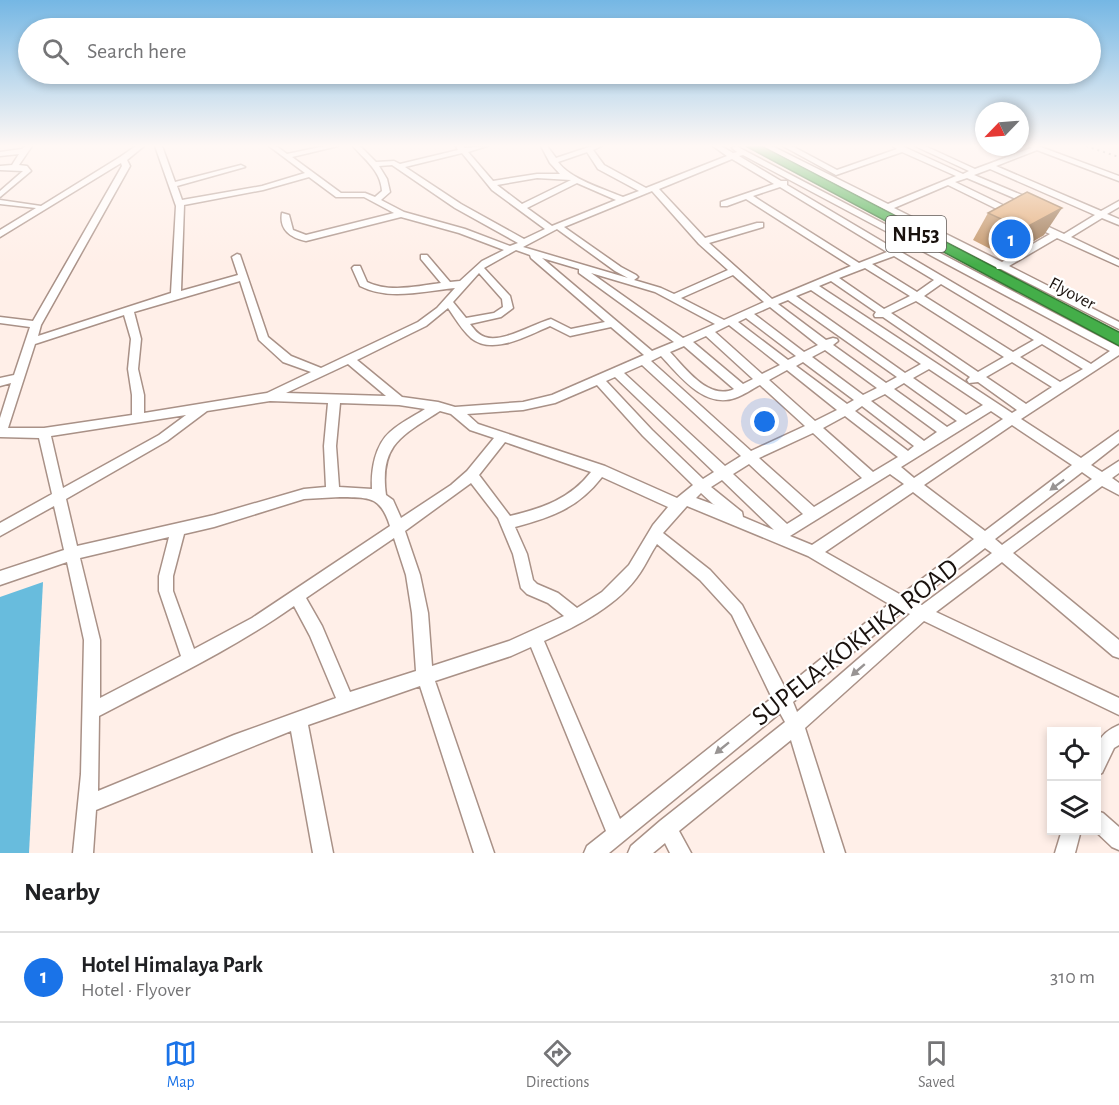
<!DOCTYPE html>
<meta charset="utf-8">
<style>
body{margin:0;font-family:"Alegreya Sans",sans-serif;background:#f6f6f6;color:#202124}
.controls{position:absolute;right:18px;bottom:18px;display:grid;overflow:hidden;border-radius:0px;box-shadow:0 3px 9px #0003}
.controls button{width:54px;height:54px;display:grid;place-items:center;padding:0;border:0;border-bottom:2px solid #e0e0e0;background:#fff;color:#202124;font:30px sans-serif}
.compass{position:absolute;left:975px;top:102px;width:54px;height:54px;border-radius:50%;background:#fff;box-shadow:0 3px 9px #0003;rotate:245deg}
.you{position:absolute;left:765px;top:422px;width:21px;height:21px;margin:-15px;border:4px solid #fff;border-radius:50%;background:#1a73e8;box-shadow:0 0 0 9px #1a73e833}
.badge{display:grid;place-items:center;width:39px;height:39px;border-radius:50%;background:#1a73e8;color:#fff;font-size:20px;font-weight:700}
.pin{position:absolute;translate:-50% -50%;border:3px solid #fff;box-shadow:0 2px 6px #0006}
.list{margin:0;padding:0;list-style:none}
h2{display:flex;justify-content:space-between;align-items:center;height:78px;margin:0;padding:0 24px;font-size:26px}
h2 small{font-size:20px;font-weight:400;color:#757577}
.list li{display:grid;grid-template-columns:39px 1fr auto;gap:18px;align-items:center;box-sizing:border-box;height:90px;padding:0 24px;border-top:2px solid #e0e0e0}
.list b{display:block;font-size:22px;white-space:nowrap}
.list p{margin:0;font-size:20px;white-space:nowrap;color:#757577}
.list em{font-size:20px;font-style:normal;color:#757577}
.icon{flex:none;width:33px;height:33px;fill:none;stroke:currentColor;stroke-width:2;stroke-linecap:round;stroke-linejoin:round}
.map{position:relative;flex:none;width:1119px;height:853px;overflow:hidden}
.search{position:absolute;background:#fff;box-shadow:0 3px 9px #0003;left:18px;right:18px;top:18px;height:66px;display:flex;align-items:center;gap:15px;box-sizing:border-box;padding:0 21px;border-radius:33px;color:#757577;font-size:22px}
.sheet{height:168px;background:#fff}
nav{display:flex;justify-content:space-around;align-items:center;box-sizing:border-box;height:84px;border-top:2px solid #e0e0e0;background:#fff;font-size:16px;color:#757577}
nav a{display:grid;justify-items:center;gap:3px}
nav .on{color:#1a73e8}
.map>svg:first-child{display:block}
.water{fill:#68bcdd}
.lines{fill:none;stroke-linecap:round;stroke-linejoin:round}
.minor-casing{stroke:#a99187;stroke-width:3}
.highway-casing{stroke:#357734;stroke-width:3}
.minor{fill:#fff;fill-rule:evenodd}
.highway{fill:#44ae49;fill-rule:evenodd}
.rail{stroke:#887c77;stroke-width:2;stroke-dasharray:2 4;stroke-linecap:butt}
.wall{fill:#c29365}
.shaded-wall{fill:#9e7853}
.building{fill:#e2ab76;stroke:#9e7853;stroke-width:1.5}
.oneway{fill:#989493}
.labels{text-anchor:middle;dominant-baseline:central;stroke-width:4.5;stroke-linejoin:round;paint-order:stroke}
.far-street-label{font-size:18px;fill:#1a120e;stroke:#fff}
.shield{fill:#fff;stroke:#5f5956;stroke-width:1.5}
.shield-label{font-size:21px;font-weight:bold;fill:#1a120e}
.near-street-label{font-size:27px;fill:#1a120e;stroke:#fff}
</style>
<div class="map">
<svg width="1119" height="853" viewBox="0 0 1119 853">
<rect width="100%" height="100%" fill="#ffefe8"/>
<path class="water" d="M43,582L29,853H0V597Z"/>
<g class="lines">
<defs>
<g id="minor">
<path d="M25,146H32L19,165L27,166L31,171L0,197V191L23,171L0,170V166L12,165L19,154L0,156V152L22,149Z"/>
<path d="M136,146H144L127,160L130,166L41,325L38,336L171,293L176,206L155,146H162L175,182L241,165L245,167L177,186L182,200L262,186L305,173L269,146H276L287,154L325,146H338L292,157L341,193H365L375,197L382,191C381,171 365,160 353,146H360L376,162L394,161L400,164L458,150L456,146H463L465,148L487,146L468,152L493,181L537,174H560L550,163L541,146H547L556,158L592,146H602L593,150L604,165L646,188L727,156L713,146H721L733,153L737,152L732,148L736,146L1119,347V355L1021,419L1081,458L1119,431V443L1091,465L1102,472L1119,461V473L1112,478L1119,483V495L1102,486L1013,553L1119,640V658L1113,656L1002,562L936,612L1119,698V715L924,621L805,728L845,853H825L791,740L679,831L691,853H670L665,843L653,853H628L631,846L660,821L785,722L780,713L609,853H584L587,846L606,831L531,647L511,656L435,681L494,853H474L420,686L308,725L333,853H313L291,731L96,810L93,853H73L81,774L84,640L67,562L0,585V571L64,550L54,506L0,536V523L52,494L39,438L0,437V418L11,383L0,386V378L14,375L30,327L0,323V317L33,321L122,166L121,163L0,237V230L36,208L0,204V200L41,206L120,157ZM587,152L598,169L639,191L623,197C604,189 570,179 558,162ZM462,153L492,190L545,229L524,239L461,204L405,167ZM743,155L908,243L895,249L787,185V181H781L739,156ZM732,159L774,184L721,202V206H727L746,199L851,266L772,299L709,243L763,227V223H757L705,238L659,189ZM392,165L455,208L518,243L510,246L465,229L404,212L381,200L390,192L387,179L379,166ZM309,177L336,197H364L394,213L306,235L293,230L289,215L282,213C279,230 291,238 306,241L401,217L459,233L504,250L482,261L460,281L450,282L427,255H421V259L441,283C418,286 389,293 367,282L360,266H354L352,268L360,286C389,301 424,291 455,288L437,308L418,322L321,368L291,356L268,337L240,255L237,254L232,257L238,275L181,291L184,205L263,190ZM537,178L571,180L522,204L497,185ZM577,183L616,200L552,226L527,208ZM780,187L887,252L859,263L753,196ZM652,191L699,244L728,270L674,294L661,288L634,280L638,277L636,275L621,267L564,227ZM557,229L615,271L628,278L523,247ZM915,247L1110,351L1091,364L901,252ZM516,250L530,255L531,258L605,322L571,329L551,319C533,324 503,343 485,337C478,335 474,329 470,324L501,317L513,308L510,296L484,268ZM894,256L934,280L917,292L872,264ZM542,258L579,269V273L674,342L652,351ZM865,268L910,296L884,309L839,278ZM479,273L502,299L503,307L494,313L466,318L453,302ZM591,273L655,292L715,324L683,338ZM733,275L764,302L724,320L681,298ZM240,281L259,340L283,362L311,372L267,393L144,413V395L138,369L141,339L134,312ZM831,281L876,312L874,315L875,317H883L970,377L967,380L969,383L978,382L1017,410L1012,413L819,286ZM941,284L1034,340L1013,352L924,296ZM811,290L921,364L905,373L796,296ZM788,300L897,377L886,383L833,345L838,341L837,339L833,338L826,340L778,304ZM916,301L1004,357L978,372L891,313ZM770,307L818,345L804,352L754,314ZM448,308C455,318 462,330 471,338C493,356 529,335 550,326L570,336L611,327L644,355L552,395L523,402L455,407L438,402L402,397L357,360L426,326ZM124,315L131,339L128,369L132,395V415L44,428H8L35,344ZM746,318L796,356L788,360L738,322ZM729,325L780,365L762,374L715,332ZM706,336L753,379L743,384L693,342ZM1042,344L1083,369L1060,382L1020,357ZM684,346L734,389C709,401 685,368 670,352ZM825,350L877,388L863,395L812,357ZM661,356C679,375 704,409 735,398C744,395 752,389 760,385L805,426L751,451L651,361ZM803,362L854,400L847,404L796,366ZM1012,362L1052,387L1026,404L986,377ZM348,364L386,396L286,393ZM642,365L741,456L725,466L624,373ZM929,369L983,405L966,415L913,378ZM787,370L837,410L815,421L769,380ZM615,377L714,472L703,479L652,430L606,381ZM904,383L957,421L947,427L894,389ZM597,385L643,436L693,485L677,498L605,466L478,424L467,414L523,410L555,403ZM885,394L937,432L924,441L871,401ZM270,401L328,403L324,446L326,487L304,489L214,515L77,546L66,499L167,441L207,411ZM340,403L399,405L425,409C414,416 400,423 390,432C375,445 371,470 372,489L339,487L336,446ZM862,406L914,446L908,451L855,411ZM440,411L451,414L470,430L494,438L467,471L451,485L401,518L393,500L386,495C379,444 403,435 440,411ZM991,411L1003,419L914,478L901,467ZM186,415L159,435L63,488L51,436ZM845,416L898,457L873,472L823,428ZM1012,425L1072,465L985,531L924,485ZM813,433L862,478L814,507L759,458ZM505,442L591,472C570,499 543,508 510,516L479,475ZM749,464L803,514L787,524L733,474ZM1082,472L1092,479L1002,545L995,539ZM890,474L904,484L812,545L790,536ZM602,477L668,507L653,525L629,565L602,592L577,608L558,593L537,584L533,580L527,554L515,527C552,517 578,508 602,477ZM722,480L774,530L743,517L742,512L711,487ZM471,483L498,518L513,554L521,588L527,594L548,603L564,616L509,641L432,666L428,613L420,575L405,531ZM913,492L974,539L901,595L825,552ZM701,493L713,504L715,505L696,498ZM340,497C369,498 380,495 390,526L252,618L194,649L173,591V576L184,534L214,527L304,499ZM687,506L808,556L889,604L785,688L742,605L710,570L663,533ZM169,537L159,576V591L181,656L100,698V640L80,558ZM394,538L406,575L412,613L416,671L350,692L322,626L306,598ZM657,544L700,580L732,615L772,698L620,819L544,641C579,625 619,605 640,573C646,564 651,553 657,544ZM985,548L992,553L922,605L915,602ZM294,606L310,636L336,698L234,735L98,791L99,716C165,681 233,649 294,606ZM903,611L910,614L797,712L793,702Z"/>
<path d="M763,146H772L888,204L956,176L902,152L836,175L783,146H792L837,170L897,149L893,146H902L963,174L969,171L915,146H925L975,169L1031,148L1029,146H1038L1119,176V181L1037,150L996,166L1101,211L1119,201V207L1107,214L1119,219V225L1102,218L1071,237L1119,260V266L1057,238L1009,266L1119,322V329L1001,269H997L996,267ZM990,169L1095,215L1064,234L1036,221H1030V225L1050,234L1002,262L894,208L948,185L1009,215H1015V211L955,182L967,178L1030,205H1036V201L974,175Z"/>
<path d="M1119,725V745L1114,748L1102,773L1096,776C1096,751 1093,736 1119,725Z"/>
<path d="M1096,811L1103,813L1119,827V850L1112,847L1094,830H1096Z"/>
<path d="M1062,830H1081L1075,853H1055Z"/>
</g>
<path id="highway" d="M747,146H760L1119,333V345Z"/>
</defs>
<use href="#minor" class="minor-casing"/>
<use href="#highway" class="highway-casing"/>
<use href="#minor" class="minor"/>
<use href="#highway" class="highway"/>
<path class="rail" d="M1086,146L1119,157"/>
</g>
<path class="wall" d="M988,213L1044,235L1006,257L973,240Z"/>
<path class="shaded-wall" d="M1062,208L1044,235L1006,257L1023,229Z"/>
<path class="building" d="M1027,192L1062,208L1023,229L988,213Z"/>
<defs><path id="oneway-solid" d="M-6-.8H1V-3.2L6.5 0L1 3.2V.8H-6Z" transform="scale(1.5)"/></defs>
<g class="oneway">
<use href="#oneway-solid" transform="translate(1057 485) rotate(143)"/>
<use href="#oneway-solid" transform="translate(858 670) rotate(139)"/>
<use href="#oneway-solid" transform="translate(722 748) rotate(141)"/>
</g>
<linearGradient id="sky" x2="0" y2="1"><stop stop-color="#75b7e4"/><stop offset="0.55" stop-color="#fff8f5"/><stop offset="1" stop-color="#fff8f5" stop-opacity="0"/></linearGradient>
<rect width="1119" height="265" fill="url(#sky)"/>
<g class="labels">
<g class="far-street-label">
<text transform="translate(1072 294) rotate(28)">Flyover</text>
</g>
<rect class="shield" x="886" y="216" width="60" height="36" rx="4.5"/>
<g class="shield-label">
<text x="916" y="234">NH53</text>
</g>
<g class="near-street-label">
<text transform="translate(855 642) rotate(-38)">SUPELA-KOKHKA ROAD</text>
</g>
</g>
</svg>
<div class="controls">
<button><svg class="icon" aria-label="locate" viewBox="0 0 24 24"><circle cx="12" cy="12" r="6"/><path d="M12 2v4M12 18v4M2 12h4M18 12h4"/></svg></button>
<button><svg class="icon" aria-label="layers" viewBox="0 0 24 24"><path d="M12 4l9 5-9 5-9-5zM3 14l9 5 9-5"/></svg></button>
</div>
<svg class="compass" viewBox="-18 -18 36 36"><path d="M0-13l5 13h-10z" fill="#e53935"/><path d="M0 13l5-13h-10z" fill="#757577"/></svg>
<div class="you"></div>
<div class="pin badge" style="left:1011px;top:239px">1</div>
<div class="search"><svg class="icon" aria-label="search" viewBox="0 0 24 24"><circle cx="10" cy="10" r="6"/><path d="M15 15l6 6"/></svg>Search here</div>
</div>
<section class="sheet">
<h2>Nearby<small></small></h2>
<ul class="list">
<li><span class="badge">1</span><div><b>Hotel Himalaya Park</b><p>Hotel · Flyover</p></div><em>310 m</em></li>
</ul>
</section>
<nav>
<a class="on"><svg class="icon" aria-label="map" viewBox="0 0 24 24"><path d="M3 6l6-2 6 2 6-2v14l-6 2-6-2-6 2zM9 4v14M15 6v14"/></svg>Map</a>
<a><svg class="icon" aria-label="directions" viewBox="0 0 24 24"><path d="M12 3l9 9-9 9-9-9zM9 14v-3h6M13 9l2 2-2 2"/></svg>Directions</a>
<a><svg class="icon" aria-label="saved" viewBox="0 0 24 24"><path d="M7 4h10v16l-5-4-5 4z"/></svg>Saved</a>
</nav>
